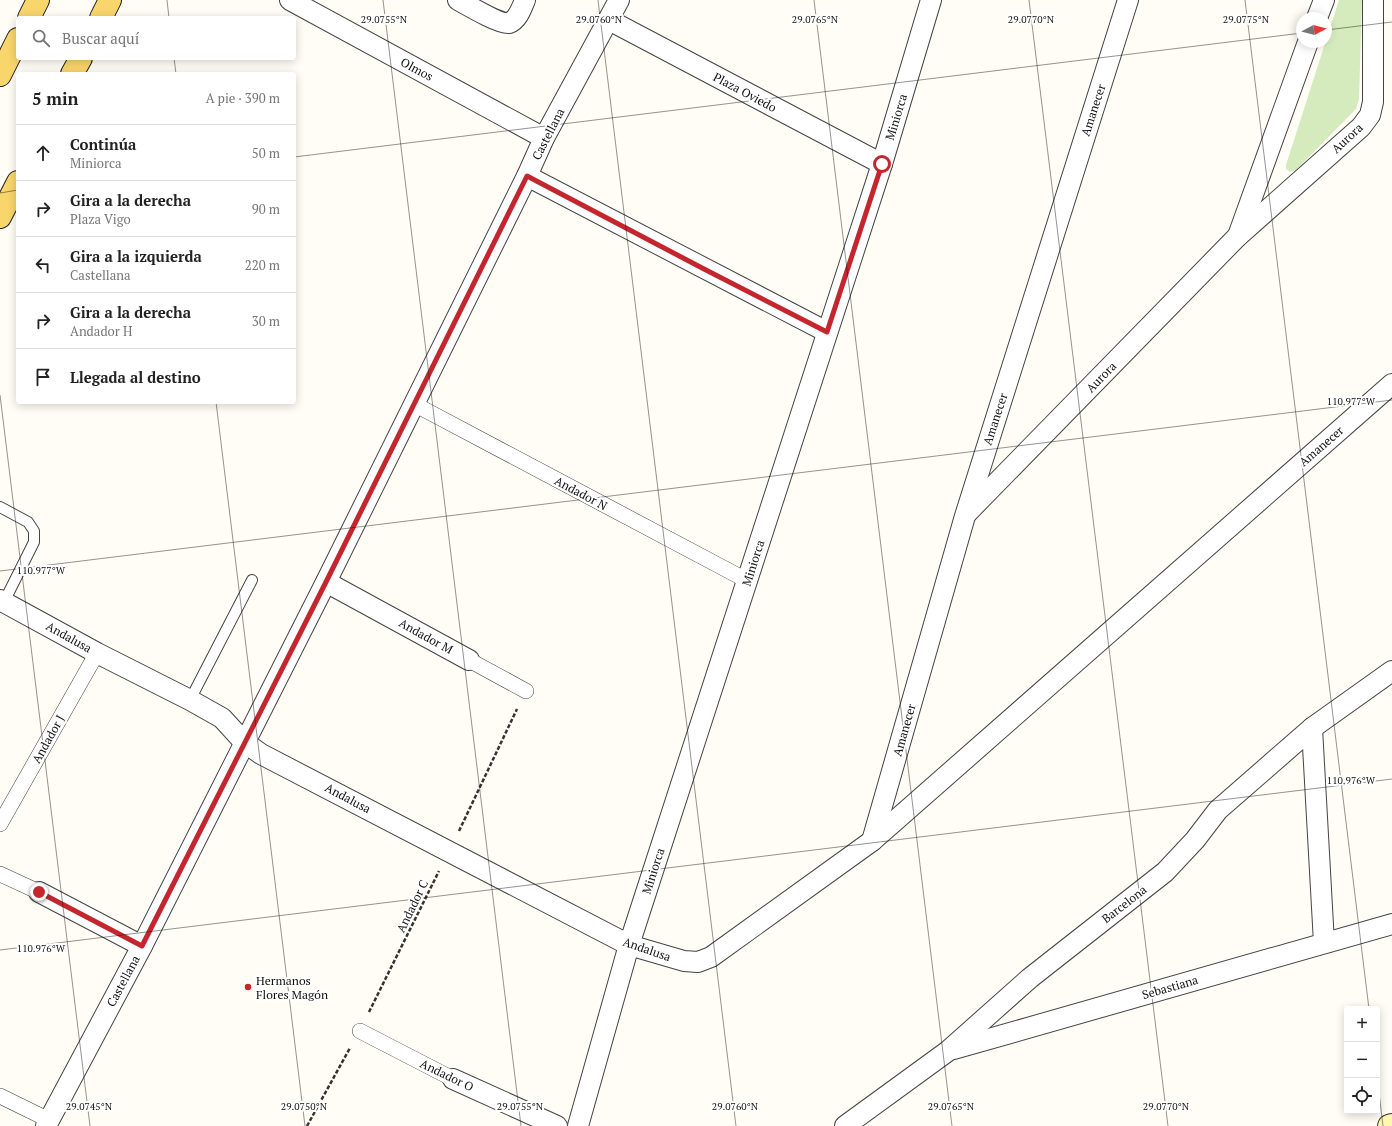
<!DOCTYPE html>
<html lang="es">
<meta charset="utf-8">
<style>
body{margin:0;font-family:"PT Serif",serif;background:#f2f2f2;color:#222}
.controls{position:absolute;right:12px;bottom:12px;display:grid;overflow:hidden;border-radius:4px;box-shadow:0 2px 10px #0003}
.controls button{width:36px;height:36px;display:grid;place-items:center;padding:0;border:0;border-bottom:1px solid #e0e0e0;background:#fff;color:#222;font:20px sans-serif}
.compass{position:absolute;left:1296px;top:12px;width:36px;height:36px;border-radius:50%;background:#fff;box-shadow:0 2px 10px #0003;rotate:83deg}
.stop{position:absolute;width:12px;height:12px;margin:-9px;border:3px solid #c4262e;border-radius:50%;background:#fff}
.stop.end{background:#c4262e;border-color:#fff;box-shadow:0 1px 4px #0008}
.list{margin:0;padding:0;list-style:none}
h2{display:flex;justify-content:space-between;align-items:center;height:52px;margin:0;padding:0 16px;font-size:17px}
h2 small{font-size:13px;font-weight:400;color:#767676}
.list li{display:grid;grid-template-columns:26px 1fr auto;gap:12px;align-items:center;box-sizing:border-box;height:56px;padding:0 16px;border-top:1px solid #e0e0e0}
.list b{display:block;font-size:15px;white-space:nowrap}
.list p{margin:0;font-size:13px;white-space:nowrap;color:#767676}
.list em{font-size:13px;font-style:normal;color:#767676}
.icon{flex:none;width:22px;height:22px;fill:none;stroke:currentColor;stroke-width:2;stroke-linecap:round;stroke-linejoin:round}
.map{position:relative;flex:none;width:1392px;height:1126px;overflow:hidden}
.search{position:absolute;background:#fff;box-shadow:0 2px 10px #0003;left:16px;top:16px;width:280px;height:44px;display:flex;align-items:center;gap:10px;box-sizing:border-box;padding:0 14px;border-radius:4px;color:#767676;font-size:15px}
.panel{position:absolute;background:#fff;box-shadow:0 2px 10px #0003;left:16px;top:72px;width:280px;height:332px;border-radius:4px}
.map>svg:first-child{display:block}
.green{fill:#d5ebbd}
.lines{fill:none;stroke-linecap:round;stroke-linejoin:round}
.service-casing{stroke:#444;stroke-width:12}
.pedestrian-casing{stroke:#444;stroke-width:16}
.minor-casing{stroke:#444;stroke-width:22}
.secondary-casing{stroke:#333;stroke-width:24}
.primary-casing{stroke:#222;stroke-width:24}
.path{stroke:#333;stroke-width:2.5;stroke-dasharray:4 2;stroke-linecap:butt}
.service{stroke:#fff;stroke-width:10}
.pedestrian{stroke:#fff;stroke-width:15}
.minor{stroke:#fff;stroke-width:20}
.secondary{stroke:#fff6b0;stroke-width:22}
.primary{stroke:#f9d66b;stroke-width:22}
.route{stroke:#c4262e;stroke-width:5}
.ticks{fill:none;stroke:#111;stroke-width:1;stroke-opacity:0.45}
.poi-dot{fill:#c4262e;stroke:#fff;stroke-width:1.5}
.labels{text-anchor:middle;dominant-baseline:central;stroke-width:4;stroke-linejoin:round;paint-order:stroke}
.street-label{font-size:12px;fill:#111;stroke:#fff}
.poi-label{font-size:12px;fill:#111;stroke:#fff;text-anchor:start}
.ticks-label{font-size:10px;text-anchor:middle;fill:#111;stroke:#fff;stroke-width:4;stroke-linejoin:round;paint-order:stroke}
</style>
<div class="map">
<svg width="1392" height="1126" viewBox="0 0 1392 1126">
<rect width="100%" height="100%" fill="#fffdf5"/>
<path class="green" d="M1339,0H1362L1359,99L1356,109L1351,114L1296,170L1290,172L1286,169V165Z"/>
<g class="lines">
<defs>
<g id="service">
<path d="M0,507L28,522L34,531V542L4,602"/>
<path d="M190,700L252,580"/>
</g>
<g id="pedestrian">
<path d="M414,404L748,581"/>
<path d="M469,660L526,691"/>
<path d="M0,824L97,653"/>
<path d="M0,874L39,892"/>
<path d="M360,1031L453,1079"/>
<path d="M0,1096L49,1120"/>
</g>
<g id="minor">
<path d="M290,0L544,138"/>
<path d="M458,0C467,5 501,25 509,23C518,20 522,7 525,0"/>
<path d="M1317,18L1324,0"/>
<path d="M609,20L882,164"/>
<path d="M527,176L827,332"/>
<path d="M1238,236L1308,42"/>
<path d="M967,513L1237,237L1361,127L1370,115L1373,102V0"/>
<path d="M326,582L469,660"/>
<path d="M0,600L97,653L190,700L222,718L244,742L261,754L629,945L684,961L698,962L711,957L872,841L1392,384"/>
<path d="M1312,728L1324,943"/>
<path d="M872,841L965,516L1128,0"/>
<path d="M39,892L142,946"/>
<path d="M954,1049L1392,924"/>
<path d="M453,1079L557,1126"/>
<path d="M46,1126L142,946L326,582L527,176L544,138L619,0"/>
<path d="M578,1126L629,945L882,164L931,0"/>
<path d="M845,1126L948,1051L1030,978L1165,872L1195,840L1218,810L1312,728L1392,671"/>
</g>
<path id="secondary" d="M1389,1126L1392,1125"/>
<g id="primary">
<path d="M29,18L38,0"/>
<path d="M101,18L110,0"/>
<path d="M72,74L81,58"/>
<path d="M0,75L18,39"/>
<path d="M0,217L18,182"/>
</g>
</defs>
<use href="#service" class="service-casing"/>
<use href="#pedestrian" class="pedestrian-casing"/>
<use href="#minor" class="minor-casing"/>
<use href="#secondary" class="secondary-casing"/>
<use href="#primary" class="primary-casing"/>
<g class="path">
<path d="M459,831L517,709"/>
<path d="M369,1012L439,871"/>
<path d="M307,1126L350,1048"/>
</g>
<use href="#service" class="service"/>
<use href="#pedestrian" class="pedestrian"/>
<use href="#minor" class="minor"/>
<use href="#secondary" class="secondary"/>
<use href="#primary" class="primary"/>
</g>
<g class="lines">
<path class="route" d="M39,892L142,946L326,582L527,176L704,269L827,332L882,164"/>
</g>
<path class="ticks" d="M167,0L169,18M383,0L521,1126M598,0L736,1126M814,0L952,1126M1029,0L1168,1126M1245,0L1369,1009M1326,30L1392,22M174,58L176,74M294,157L1302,33M0,193L18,190M0,395L90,1126M216,402L305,1126M0,571L1392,400M0,950L1392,779M1377,1076L1383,1126"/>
<circle class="poi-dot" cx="248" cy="987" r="4"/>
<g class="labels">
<g class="street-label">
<text transform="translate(417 69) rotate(28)">Olmos</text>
<text transform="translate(745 92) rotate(28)">Plaza Oviedo</text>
<text transform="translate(1093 110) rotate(-72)">Amanecer</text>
<text transform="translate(896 117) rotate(-73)">Miniorca</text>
<text transform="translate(548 134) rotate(-63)">Castellana</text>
<text transform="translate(1347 138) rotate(-43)">Aurora</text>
<text transform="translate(1101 377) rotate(-46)">Aurora</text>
<text transform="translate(995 419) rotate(-72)">Amanecer</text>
<text transform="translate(1321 446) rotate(-41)">Amanecer</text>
<text transform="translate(581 493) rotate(28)">Andador N</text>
<text transform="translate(753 563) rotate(-72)">Miniorca</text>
<text transform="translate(426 636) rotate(29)">Andador M</text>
<text transform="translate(69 637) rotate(29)">Andalusa</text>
<text transform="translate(904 730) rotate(-74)">Amanecer</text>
<text transform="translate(48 739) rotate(-61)">Andador J</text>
<text transform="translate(348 798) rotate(28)">Andalusa</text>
<text transform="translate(653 871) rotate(-72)">Miniorca</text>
<text transform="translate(1124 904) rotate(-38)">Barcelona</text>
<text transform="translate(412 906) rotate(-64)">Andador C</text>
<text transform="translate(647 949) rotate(19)">Andalusa</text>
<text transform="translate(123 981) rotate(-62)">Castellana</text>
<text transform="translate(1170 987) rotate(-16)">Sebastiana</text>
<text transform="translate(447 1075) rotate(26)">Andador O</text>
</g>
<g class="poi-label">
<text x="256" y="980">Hermanos<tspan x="256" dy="14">Flores Magón</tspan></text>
</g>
</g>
<g class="ticks-label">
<text x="384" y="23">29.0755°N</text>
<text x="599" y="23">29.0760°N</text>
<text x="815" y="23">29.0765°N</text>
<text x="1031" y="23">29.0770°N</text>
<text x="1246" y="23">29.0775°N</text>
<text x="1351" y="405">110.977°W</text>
<text x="41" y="574">110.977°W</text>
<text x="1351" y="784">110.976°W</text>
<text x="41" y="952">110.976°W</text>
<text x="89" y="1110">29.0745°N</text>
<text x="304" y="1110">29.0750°N</text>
<text x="520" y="1110">29.0755°N</text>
<text x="735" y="1110">29.0760°N</text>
<text x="951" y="1110">29.0765°N</text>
<text x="1166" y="1110">29.0770°N</text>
</g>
</svg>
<div class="controls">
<button>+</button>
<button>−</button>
<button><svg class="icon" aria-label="locate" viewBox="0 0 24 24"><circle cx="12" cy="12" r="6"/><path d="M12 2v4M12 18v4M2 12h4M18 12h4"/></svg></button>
</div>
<svg class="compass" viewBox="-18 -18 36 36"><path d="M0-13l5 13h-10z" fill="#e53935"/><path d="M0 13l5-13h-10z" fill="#767676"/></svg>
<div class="stop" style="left:882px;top:164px"></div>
<div class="stop end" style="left:39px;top:892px"></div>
<div class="search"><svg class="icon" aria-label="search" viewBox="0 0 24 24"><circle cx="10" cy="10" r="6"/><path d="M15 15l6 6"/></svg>Buscar aquí</div>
<section class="panel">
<h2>5 min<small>A pie · 390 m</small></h2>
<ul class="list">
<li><svg class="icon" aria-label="ahead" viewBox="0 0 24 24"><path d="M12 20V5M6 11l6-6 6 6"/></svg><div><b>Continúa</b><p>Miniorca</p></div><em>50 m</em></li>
<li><svg class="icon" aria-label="right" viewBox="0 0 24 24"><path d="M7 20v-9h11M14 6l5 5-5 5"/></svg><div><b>Gira a la derecha</b><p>Plaza Vigo</p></div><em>90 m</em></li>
<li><svg class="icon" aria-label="left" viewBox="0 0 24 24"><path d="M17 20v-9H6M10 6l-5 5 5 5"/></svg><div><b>Gira a la izquierda</b><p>Castellana</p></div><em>220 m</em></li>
<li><svg class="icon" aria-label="right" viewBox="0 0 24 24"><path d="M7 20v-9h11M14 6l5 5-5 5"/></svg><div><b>Gira a la derecha</b><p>Andador H</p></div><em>30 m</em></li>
<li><svg class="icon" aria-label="arrive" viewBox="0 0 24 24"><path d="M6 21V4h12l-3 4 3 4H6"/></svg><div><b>Llegada al destino</b></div></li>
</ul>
</section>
</div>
